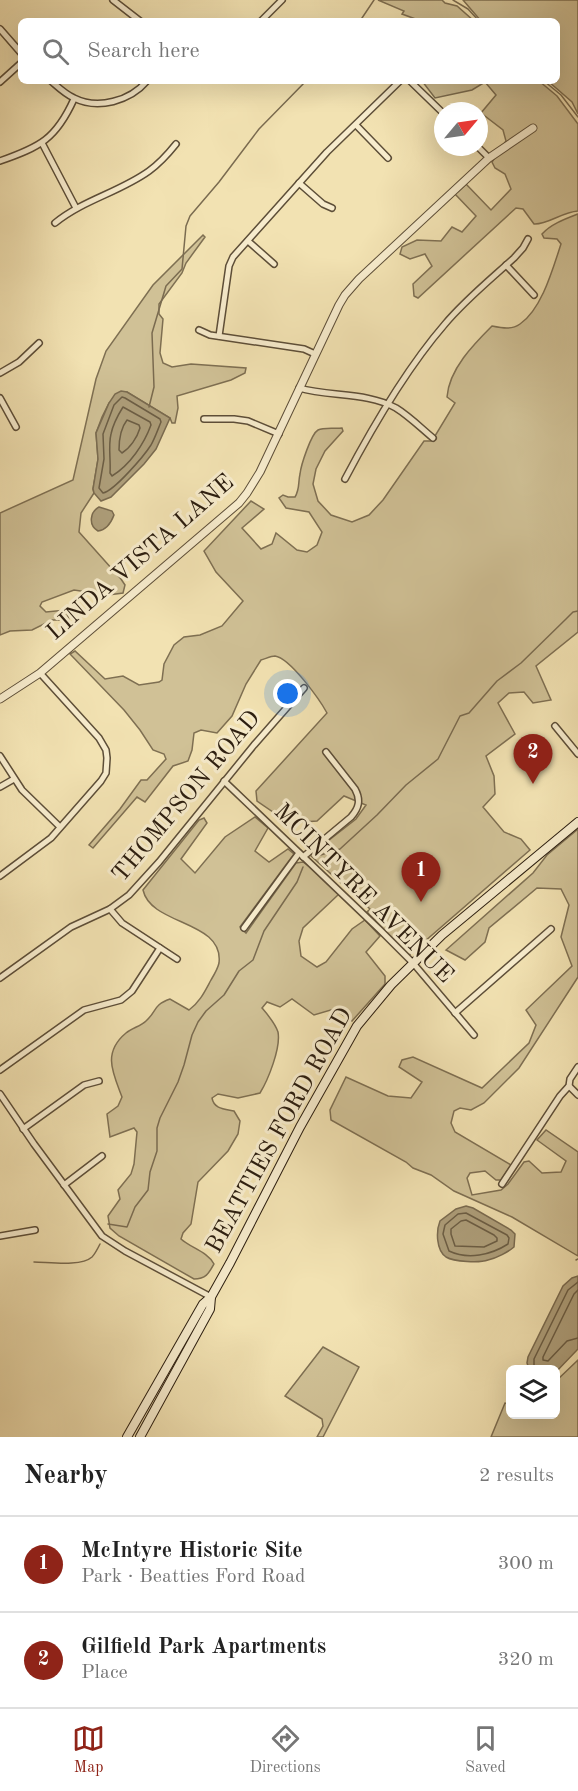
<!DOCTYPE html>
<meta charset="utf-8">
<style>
body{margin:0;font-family:"Old Standard TT",serif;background:#f6f6f6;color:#222}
.controls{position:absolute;right:18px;bottom:18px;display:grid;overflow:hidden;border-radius:9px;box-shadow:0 6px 24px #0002}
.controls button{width:54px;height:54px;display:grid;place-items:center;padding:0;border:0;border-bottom:2px solid #e0e0e0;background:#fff;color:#222;font:30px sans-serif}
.compass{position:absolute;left:434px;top:102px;width:54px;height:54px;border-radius:50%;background:#fff;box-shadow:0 6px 24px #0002;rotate:61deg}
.you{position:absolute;left:288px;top:694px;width:21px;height:21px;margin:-15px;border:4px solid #fff;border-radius:50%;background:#1a73e8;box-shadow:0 0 0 9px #1a73e833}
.badge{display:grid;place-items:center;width:39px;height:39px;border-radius:50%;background:#8f2418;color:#fff;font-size:20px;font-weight:700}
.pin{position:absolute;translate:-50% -50px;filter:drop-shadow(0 2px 3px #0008)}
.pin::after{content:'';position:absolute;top:32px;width:21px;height:18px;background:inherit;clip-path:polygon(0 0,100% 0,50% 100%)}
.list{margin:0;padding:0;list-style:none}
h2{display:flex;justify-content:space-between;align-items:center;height:78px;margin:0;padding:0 24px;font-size:26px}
h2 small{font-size:20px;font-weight:400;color:#767676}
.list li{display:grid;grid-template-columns:39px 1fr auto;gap:18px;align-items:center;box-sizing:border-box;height:96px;padding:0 24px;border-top:2px solid #e0e0e0}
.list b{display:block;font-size:22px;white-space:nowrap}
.list p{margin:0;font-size:20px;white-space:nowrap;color:#767676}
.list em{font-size:20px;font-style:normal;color:#767676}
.icon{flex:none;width:33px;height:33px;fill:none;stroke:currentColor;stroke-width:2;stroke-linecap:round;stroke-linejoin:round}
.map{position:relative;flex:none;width:578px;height:1437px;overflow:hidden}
.search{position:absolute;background:#fff;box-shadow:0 6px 24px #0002;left:18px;right:18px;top:18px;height:66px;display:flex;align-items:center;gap:15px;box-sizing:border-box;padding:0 21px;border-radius:9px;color:#767676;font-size:22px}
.sheet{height:270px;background:#fff}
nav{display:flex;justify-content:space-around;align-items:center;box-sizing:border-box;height:84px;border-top:2px solid #e0e0e0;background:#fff;font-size:16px;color:#767676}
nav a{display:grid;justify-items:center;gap:3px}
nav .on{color:#8f2418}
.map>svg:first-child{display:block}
.green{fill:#d0c196;stroke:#7e6f52;stroke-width:1.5}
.water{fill:#ae9f7b;stroke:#7a6b50;stroke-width:1.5}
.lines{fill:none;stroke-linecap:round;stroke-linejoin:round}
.shore{stroke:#6c5e45;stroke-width:1.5}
.stream{stroke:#7a6b50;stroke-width:1.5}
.minor-casing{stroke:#5d4e38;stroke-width:8}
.tertiary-casing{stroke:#5d4e38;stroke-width:9}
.secondary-casing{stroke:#2b1d0f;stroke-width:10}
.minor{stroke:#f7eccd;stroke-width:5}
.tertiary{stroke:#f7eccd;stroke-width:7}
.secondary{stroke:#f7eccd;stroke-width:8}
.labels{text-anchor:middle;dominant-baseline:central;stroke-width:6;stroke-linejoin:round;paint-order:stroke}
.street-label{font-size:24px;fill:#2b1d0f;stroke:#f7eccd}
</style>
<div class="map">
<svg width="578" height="1437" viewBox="0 0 578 1437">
<rect width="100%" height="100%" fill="#f2e2b2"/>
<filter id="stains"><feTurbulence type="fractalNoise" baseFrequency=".00333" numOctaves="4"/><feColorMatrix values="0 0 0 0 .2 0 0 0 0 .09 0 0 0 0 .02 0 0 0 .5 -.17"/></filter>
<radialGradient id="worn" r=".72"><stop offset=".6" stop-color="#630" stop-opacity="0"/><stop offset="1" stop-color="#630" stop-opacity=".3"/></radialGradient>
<g class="green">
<path d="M378,0H442L445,3L457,6L474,21H421L402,14L404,11Z"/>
<path d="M463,0H578V114L572,102L548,81H557V21H481Z"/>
<path d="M422,81H539L557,96L578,124V211C562,212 547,225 534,224L523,209L516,208L418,298L414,296L413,284L432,266L425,254L410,259L400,254L402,247L417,240L441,241L452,227L462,232L476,216L455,194L466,184L491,210L511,189L505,174L495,168L492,162L506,141L503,130L481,113L496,95L485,82L472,90L435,98Z"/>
<path d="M578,214V632L536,666L551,700L533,703L524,692L509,693L498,703L515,734L486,756L494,776L495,794L483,807L504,832L521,839L530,850L409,955L367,912L370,909L310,855L356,819L366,805L344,796L317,821L289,823L257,801L256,791L327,713C320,700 290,658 275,656C271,656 265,659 261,660L246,684L232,716L217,733L201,730L194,733L192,750L188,761L173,766L145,802L137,797L93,848L89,845L120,809L141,780H147L166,759L164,754L153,750L140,730L124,710L70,654L75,651L105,679L123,676L139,685L159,682L162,680L164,664L174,645L184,637L200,635L222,626L243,601L216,572L204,551L251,501L264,509L242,528L261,549L272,544L276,533L297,550L307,552L317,545L322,532L309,512L286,508L279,498L283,495L288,497H295C300,489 298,482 300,474C301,465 311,434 318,430C324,427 335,429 342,428L343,431L325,451L316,469L313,484L318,501L331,515L352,522L369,515L383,500L424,441H432L455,403L447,397C449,369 474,344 492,326C502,328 512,330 520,324C542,309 553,268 561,244L557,239L544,238L542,234C551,224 565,219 578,214Z"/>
<path d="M203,235L205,237L186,263L182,273L159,304V314L163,319L160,353L163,363L172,367L191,364L246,368L245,373L231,380L177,396L178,408L175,423H172L170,418L127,392H125L109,403L102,417L96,433L98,459L93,489L94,493L81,513L79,532L121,579L125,585L123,593L108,595L74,590L42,602L40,606L46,612L66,610L69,620H52L32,630L10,631L0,635V513L73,480L96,379L106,351L153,285Z"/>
<path d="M255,817L268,828L255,851L269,862L288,849L294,854L240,927L246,933L296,863L303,862L317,872L339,894L303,928L299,941L301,956L317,967L326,962L352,929L365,920L380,936L366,952L385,976V984L352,1021L334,1009L314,1015L292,999L280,1007L267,1002L262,1008C268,1015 275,1023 278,1032C281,1048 268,1080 260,1093L238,1098L218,1094L212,1098C214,1109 224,1109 234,1111L240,1121L238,1134L228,1151L198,1182L191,1224L183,1233L181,1239C191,1248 208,1252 214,1264C209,1273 206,1279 194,1279L119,1236L110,1228L108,1216L120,1199L118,1190L131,1174L134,1164L137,1132L134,1128L110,1137L107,1114L118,1106L122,1097C113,1073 102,1053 126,1033C132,1028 141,1026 146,1021C157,1011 153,1005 170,999L189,1010C200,1002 205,991 211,980C214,975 218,968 219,963C224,920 151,926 143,890L199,820L204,818L207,823L181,859L195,873L225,837Z"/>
<path d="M578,829V977L519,1068L484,1103L471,1110L460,1108L454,1111L451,1123L455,1132L511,1165L501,1180H496L485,1171L470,1173L467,1178L472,1195L501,1190L508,1184L524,1162L529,1161L542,1173L561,1172L566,1161L537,1140L546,1130L578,1152V1256L512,1217L454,1191L431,1175L413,1168L406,1162L331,1120L330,1110L346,1077L388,1096L411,1098L422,1082L399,1067L402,1060L413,1057L482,1088L529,1043L536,1025L526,1010L572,966L561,937L569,905L561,889L537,888L489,928L485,942L465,960L446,950L533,873L547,855Z"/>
<path d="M323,1347L359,1367L323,1437H317L323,1426L322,1419L285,1396Z"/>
<path d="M578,1360V1437H491L505,1403L510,1404V1414H556V1381Z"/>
</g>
<g class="water">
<path d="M121,391L127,392L170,418L156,449L144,464L111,497L101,501L94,493L93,489L98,459L96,433L109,403L115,394Z"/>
<path d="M99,507L112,511L114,515C111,523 107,530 98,531C88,525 90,512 99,507Z"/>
<path d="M466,1206L473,1208L511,1230L515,1234L514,1247C508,1252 497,1258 488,1260C480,1263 454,1262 446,1257C436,1250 436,1231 440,1221L456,1209Z"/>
<path d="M578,1276V1349L556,1372V1370L529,1369L527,1363L528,1357L563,1286L572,1278Z"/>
</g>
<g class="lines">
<g class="shore">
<path d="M122,397L125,398L160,419L161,422C158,429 155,438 151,445C144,456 114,491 103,493L99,488L104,459L103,434L114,405Z"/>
<path d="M123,407L150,422L151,425C144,444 130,465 112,476L110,473C111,460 108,446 111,434C113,424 118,415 123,407Z"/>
<path d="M127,420L139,425L140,428C137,438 130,448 122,453L119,450C119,439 120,429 127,420Z"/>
<path d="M466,1213L507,1235L509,1238L508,1244C491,1255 468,1260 449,1251L443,1234L445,1225L458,1214Z"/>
<path d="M466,1220L494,1235L497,1238V1241L484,1247L455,1246L451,1234V1229L461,1221Z"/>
<path d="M578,1290L574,1294L543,1357V1360L548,1361L567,1341L578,1338"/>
<path d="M534,1370V1359L568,1290L578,1282"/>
</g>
<g class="stream">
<path d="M453,0L468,9L479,21"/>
<path d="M360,21L374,0"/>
<path d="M544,81L561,95L578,117"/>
<path d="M149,407L154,387L152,333L166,286L182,269L186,226L190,216L219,182L259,129L306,81"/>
<path d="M314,857L340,849L377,815L406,785L438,759L460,716L469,713L497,681L521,663L566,619L573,612L578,611"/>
<path d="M108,1224L127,1227L135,1207L148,1190L150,1172L157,1151V1128L160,1118L178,1082L184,1065L192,1035L198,1022L206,1011L224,995L239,971L253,960L264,931L297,882L303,867"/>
<path d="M576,1260L578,1259"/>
<path d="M34,1262C48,1262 81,1267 92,1257C95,1254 98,1248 100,1244"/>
</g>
<defs>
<g id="minor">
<path d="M113,0L140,21"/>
<path d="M261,21L282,0"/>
<path d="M0,29L21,53"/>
<path d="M51,81C58,87 65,94 74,98C98,110 130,101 147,81"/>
<path d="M410,81L443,113"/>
<path d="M0,82L21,63"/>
<path d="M356,125L388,158"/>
<path d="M42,143L76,208"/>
<path d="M478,147L489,158"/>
<path d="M0,161C40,147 56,139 74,99"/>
<path d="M299,183L323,204L332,208"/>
<path d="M55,223C83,200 120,192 149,171C160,163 168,154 176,144"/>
<path d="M248,241L274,264"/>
<path d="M506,265L534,295"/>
<path d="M199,330L210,335L304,349L315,354"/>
<path d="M219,336L229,266L233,257L327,152L400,81"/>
<path d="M0,373L19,362L39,343"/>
<path d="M299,388C330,397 367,392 396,408C409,416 421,428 433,438"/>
<path d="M0,398L16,427"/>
<path d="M204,419H234L248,421L279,434"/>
<path d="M345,479C373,426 406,369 445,324C465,300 491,279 514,258L523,248L528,239"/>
<path d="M555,726L578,754"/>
<path d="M0,756L22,790L60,827"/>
<path d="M224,781L380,930L413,963L474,1035"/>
<path d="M0,787L14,779"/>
<path d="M303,857L351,817C359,808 361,800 355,789L326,752"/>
<path d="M0,876L51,838L101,781L106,773L107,758L106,750L99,738L40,673"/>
<path d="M110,909L122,923L177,959"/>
<path d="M244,928L299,853"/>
<path d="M0,978L71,927L110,909L129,895L159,862L254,745L304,688"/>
<path d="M455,1013L551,929"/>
<path d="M0,1070L84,1010L121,1000L132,991L160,948"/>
<path d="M569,1086L578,1095"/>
<path d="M0,1094L34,1144L102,1236L125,1251L211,1297"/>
<path d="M23,1129L84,1085L99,1081"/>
<path d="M502,1184L560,1096L569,1086L570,1079L578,1067"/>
<path d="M64,1185L102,1156"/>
<path d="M0,1236L35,1230"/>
</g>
<path id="tertiary" d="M0,699L40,673L239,503L247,493L260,472L339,305L345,295L359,279L489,158L533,128"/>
<g id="secondary">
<path d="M127,1437L203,1304L211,1297L230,1263L300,1127L357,1026L391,985L442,935L578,822"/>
<path d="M140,1437L210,1309L211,1297"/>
</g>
</defs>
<use href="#minor" class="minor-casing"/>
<use href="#tertiary" class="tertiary-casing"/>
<use href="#secondary" class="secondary-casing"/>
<use href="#minor" class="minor"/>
<use href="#tertiary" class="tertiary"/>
<use href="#secondary" class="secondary"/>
</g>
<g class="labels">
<g class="street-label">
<text transform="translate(141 558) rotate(-41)">LINDA VISTA LANE</text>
<text transform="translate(187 797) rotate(-50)">THOMPSON ROAD</text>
<text transform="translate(363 894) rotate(45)">MCINTYRE AVENUE</text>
<text transform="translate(280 1131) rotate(-61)">BEATTIES FORD ROAD</text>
</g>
</g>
<rect width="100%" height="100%" filter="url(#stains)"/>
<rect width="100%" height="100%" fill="url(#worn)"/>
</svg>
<div class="controls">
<button><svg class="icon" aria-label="layers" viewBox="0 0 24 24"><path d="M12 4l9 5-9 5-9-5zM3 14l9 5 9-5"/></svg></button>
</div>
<svg class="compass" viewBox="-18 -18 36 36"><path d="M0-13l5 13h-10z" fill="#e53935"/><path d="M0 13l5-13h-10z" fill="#767676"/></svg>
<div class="you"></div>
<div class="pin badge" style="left:421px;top:902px">1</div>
<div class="pin badge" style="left:533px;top:784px">2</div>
<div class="search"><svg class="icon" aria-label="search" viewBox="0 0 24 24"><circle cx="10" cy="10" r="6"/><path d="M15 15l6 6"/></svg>Search here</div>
</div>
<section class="sheet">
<h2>Nearby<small>2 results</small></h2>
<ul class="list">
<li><span class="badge">1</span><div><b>McIntyre Historic Site</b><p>Park · Beatties Ford Road</p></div><em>300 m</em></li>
<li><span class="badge">2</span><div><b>Gilfield Park Apartments</b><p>Place</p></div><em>320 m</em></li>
</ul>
</section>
<nav>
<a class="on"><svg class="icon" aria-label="map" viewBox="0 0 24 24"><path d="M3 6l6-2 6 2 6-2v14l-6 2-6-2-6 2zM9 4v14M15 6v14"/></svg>Map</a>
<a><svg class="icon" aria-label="directions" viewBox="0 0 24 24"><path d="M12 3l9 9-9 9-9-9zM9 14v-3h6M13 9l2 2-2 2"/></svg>Directions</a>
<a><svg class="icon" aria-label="saved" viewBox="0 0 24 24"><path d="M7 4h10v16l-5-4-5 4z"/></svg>Saved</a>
</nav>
